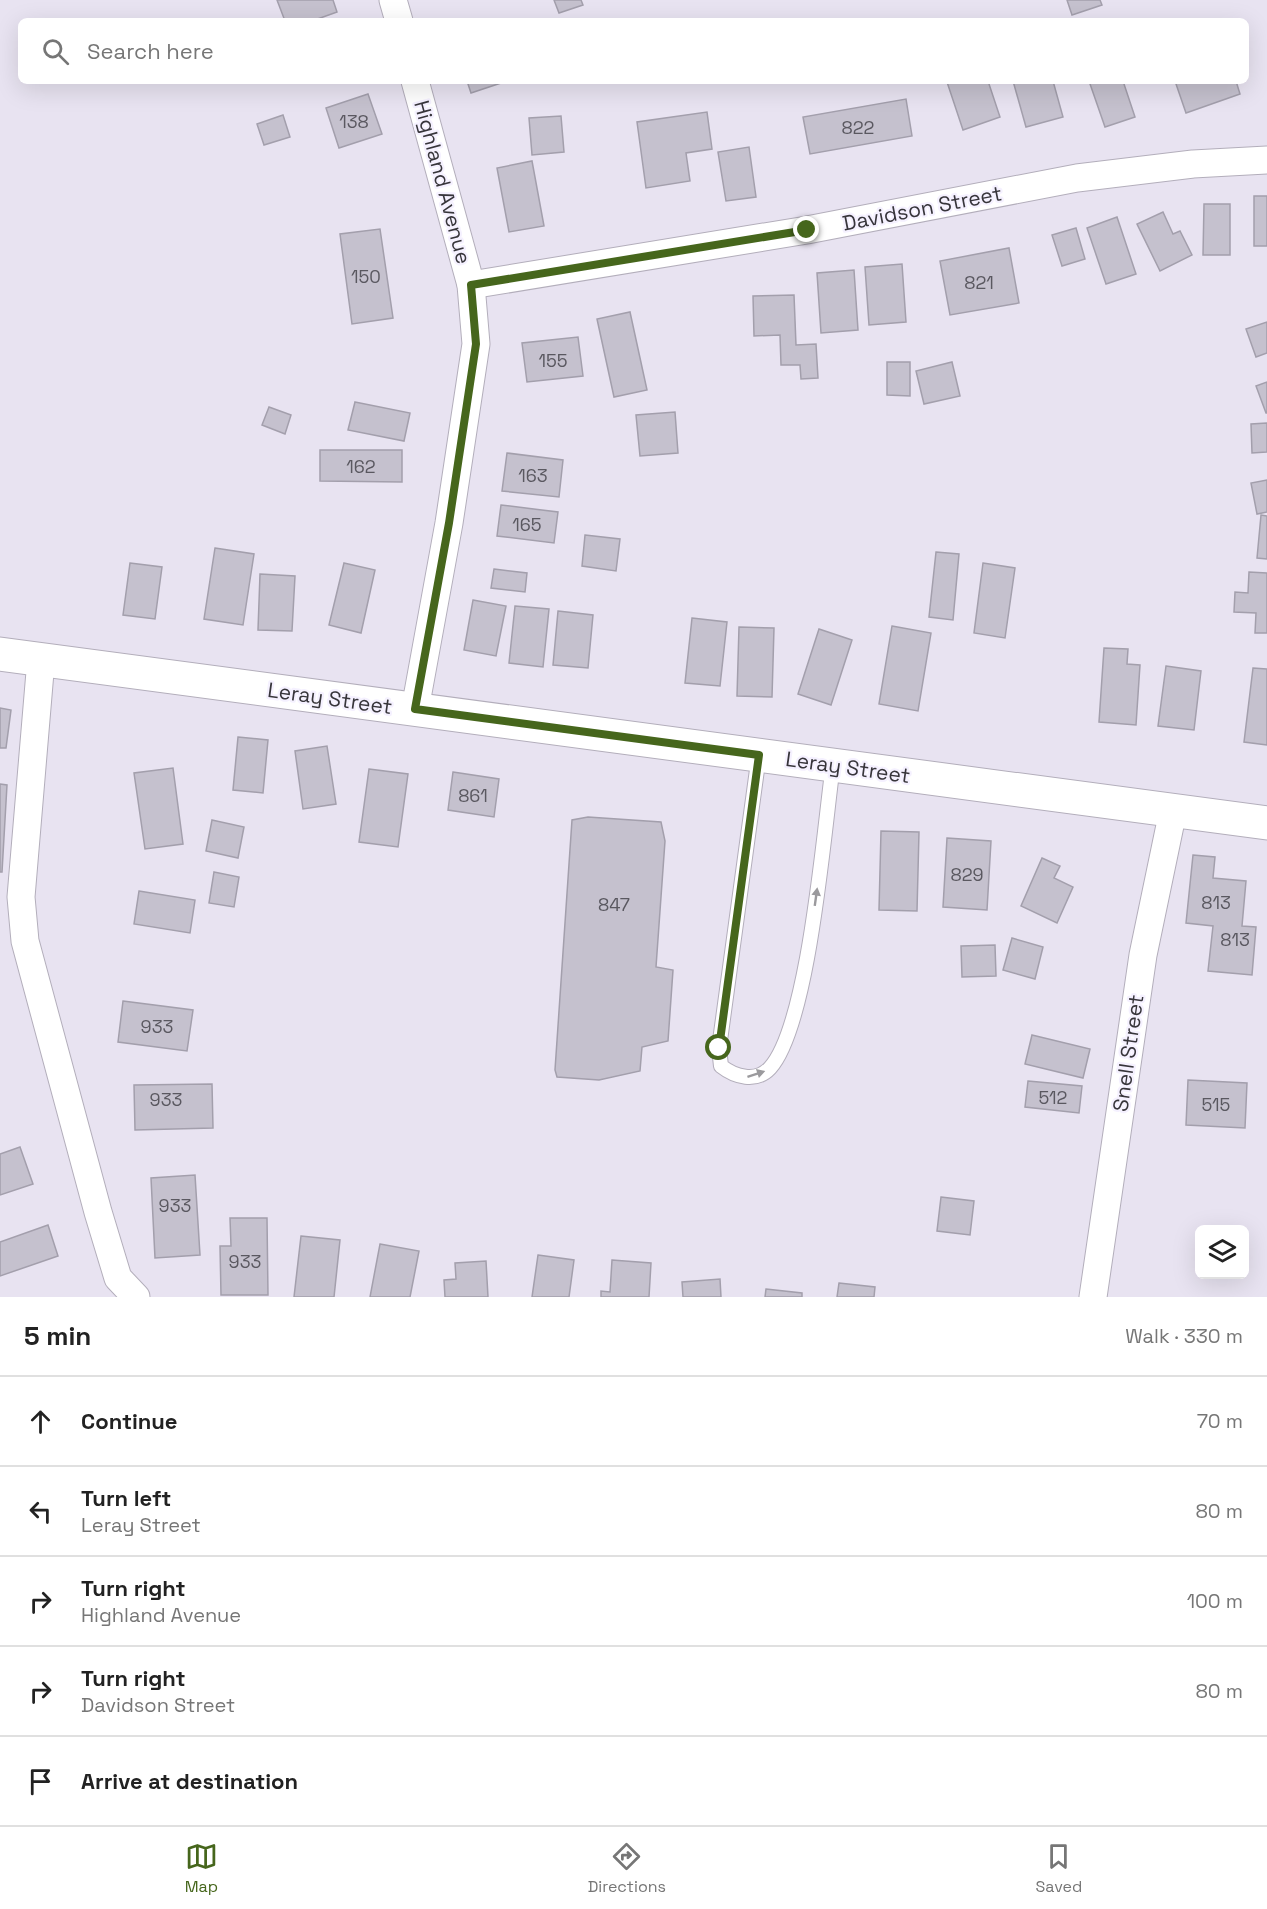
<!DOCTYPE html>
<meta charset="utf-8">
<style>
body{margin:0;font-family:"Space Grotesk",sans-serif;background:#f6f6f6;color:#222}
.controls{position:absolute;right:18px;bottom:18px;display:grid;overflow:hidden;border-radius:9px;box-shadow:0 6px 24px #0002}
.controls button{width:54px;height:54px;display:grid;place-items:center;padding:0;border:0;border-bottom:2px solid #e0e0e0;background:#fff;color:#222;font:30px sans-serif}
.stop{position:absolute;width:18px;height:18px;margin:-14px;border:4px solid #46661c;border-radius:50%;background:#fff}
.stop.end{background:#46661c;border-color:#fff;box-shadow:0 2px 6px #0008}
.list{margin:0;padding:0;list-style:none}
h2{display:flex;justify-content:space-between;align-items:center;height:78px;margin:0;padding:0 24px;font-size:26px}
h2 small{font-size:20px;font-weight:400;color:#767676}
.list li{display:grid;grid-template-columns:39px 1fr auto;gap:18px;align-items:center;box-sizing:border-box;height:90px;padding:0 24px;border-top:2px solid #e0e0e0}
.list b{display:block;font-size:22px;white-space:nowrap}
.list p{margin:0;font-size:20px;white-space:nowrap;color:#767676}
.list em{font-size:20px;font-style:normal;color:#767676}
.icon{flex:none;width:33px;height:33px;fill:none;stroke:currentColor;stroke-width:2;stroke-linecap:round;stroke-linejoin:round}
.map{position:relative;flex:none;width:1267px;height:1297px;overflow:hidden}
.search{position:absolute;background:#fff;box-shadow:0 6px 24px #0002;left:18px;right:18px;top:18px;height:66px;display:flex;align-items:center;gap:15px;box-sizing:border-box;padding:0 21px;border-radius:9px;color:#767676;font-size:22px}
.sheet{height:528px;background:#fff}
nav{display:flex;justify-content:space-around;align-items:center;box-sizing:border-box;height:84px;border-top:2px solid #e0e0e0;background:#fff;font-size:16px;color:#767676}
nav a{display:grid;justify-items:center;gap:3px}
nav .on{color:#46661c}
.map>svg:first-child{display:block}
.building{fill:#c5c1ce;stroke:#a39fac;stroke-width:1.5}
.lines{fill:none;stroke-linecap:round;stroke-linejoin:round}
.service-casing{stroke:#b3aebb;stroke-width:16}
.minor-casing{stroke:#b3aebb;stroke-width:29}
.primary-casing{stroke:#b3aebb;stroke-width:35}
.service{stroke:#fff;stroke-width:14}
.minor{stroke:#fff;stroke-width:27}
.primary{stroke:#fff;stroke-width:33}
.oneway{fill:#9b9a9d}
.route{stroke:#46661c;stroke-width:8}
.labels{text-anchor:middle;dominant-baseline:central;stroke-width:4.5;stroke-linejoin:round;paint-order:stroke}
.number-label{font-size:18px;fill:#5a5860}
.street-label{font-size:21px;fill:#37353b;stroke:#f5f1ff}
</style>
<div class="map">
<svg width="1267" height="1297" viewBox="0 0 1267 1297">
<rect width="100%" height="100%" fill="#e8e3f1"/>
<g class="building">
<path d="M277,0H333L337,12L312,21H285Z"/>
<path d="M554,0H581L583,5L559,13Z"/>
<path d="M1067,0H1100L1102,5L1072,15Z"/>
<path d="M467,81H507L471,93Z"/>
<path d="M988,81L1000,117L963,130L947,82Z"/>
<path d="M1013,81H1053L1063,117L1026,127Z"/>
<path d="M1089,81H1123L1135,117L1105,127Z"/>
<path d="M1175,81H1236L1240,94L1186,113Z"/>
<path d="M368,94L382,134L339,148L326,108Z"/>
<path d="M906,99L912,136L810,154L803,117Z"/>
<path d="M707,112L712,149L686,153L690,181L646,188L637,122Z"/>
<path d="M283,115L290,137L264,145L257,124Z"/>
<path d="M561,116L564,152L532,155L529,118Z"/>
<path d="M749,147L756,197L726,201L718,152Z"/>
<path d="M532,161L544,226L509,232L497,168Z"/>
<rect x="1254" y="196" width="13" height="50"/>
<path d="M1204,204H1230V255H1203Z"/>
<path d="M1163,212L1173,234L1180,231L1192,255L1160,271L1137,224Z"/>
<path d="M1117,217L1136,274L1106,284L1087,228Z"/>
<path d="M1076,228L1085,259L1062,266L1052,235Z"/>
<path d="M380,229L393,318L352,324L340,234Z"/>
<path d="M1009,248L1019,303L950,315L940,261Z"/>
<path d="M902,264L906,322L869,325L865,267Z"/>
<path d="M854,270L858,330L821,333L817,273Z"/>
<path d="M794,295L796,345L816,344L818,378L801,379L800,365H781L780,335L754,336L753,296Z"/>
<path d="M630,312L647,390L614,397L597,319Z"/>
<path d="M1267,322V353L1256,357L1246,329Z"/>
<path d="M578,337L583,376L527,382L522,343Z"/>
<path d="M887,362H910V396L887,395Z"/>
<path d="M952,362L960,396L924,404L916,371Z"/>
<path d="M1267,382V413H1266L1256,386Z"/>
<path d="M355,402L410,413L404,441L348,430Z"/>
<path d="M269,407L291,415L285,434L262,425Z"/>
<path d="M675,412L678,453L640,456L636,415Z"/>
<path d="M1267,423V452L1252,453L1251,424Z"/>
<path d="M320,450H402V482L320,481Z"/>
<path d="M507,453L563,460L559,497L502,491Z"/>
<path d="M1267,480V512L1257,514L1251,483Z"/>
<path d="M501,505L558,512L554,543L497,536Z"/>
<path d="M1261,515L1267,516V559L1257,558Z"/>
<path d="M585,535L620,539L616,571L582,566Z"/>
<path d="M215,548L254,554L243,625L204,619Z"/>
<path d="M936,552L959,554L953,620L929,617Z"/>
<path d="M130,563L162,567L155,619L123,615Z"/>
<path d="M344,563L375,570L361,633L329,625Z"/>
<path d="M983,563L1015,568L1005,638L974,633Z"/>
<path d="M494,569L527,573L525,592L491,588Z"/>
<path d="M1249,572L1267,573V633H1255L1256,613L1234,612L1235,592L1248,593Z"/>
<path d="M260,574L295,576L292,631L258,630Z"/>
<path d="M473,600L506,606L496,656L464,650Z"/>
<path d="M515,606L549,609L543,667L509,663Z"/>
<path d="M558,611L593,615L588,668L553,665Z"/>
<path d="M692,618L727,622L720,686L685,683Z"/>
<path d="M892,626L931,633L918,711L879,704Z"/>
<path d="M739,627L774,628L772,697L737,696Z"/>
<path d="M819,629L852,640L831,705L798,694Z"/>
<path d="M1104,648L1128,649L1127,664L1140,665L1136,725L1099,722Z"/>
<path d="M1166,666L1201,671L1194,730L1158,726Z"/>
<path d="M1253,668L1267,669V745L1244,742Z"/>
<path d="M0,708L11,710L6,748H0Z"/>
<path d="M238,737L268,740L263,793L233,790Z"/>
<path d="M327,746L336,804L303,809L295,751Z"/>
<path d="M173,768L183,844L145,849L134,773Z"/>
<path d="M369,769L408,774L398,847L359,842Z"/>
<path d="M453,772L499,779L494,817L448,810Z"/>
<path d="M0,784L7,785L2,872H0Z"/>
<path d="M588,817L661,822L665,841L656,967L673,970L668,1041L642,1047L640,1071L599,1080L557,1077L555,1070L572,820Z"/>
<path d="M212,820L244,827L238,858L206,851Z"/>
<path d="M881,831L919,832L917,911L879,910Z"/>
<path d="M947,838L991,841L987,910L943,907Z"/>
<path d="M1193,855L1215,857L1213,878L1246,881L1242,926L1256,927L1252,975L1208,971L1213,926L1186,923Z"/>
<path d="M1042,858L1060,866L1054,878L1073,887L1057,923L1021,906Z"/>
<path d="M214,872L239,877L234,907L209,903Z"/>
<path d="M139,891L195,900L190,933L134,924Z"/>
<path d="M1012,938L1043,947L1035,979L1003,970Z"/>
<path d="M995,945L996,976L962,977L961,946Z"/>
<path d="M123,1001L193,1010L187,1051L118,1042Z"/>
<path d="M1032,1035L1090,1049L1083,1078L1025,1064Z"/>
<path d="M1188,1080L1247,1083L1245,1128L1186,1125Z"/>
<path d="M1028,1081L1082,1086L1079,1113L1025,1107Z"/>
<path d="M212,1084L213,1128L135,1130L134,1085Z"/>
<path d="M20,1147L33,1184L0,1195V1154Z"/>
<path d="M195,1175L200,1255L155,1258L151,1178Z"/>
<path d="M941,1197L974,1201L970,1235L937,1231Z"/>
<path d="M230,1218H267L268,1295H221L220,1246H231Z"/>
<path d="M48,1225L58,1256L0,1276V1242Z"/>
<path d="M301,1236L340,1240L334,1297H294Z"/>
<path d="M380,1244L419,1251L410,1297H370Z"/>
<path d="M538,1255L574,1260L569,1297H532Z"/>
<path d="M612,1260L651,1263L649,1297H601V1291L610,1292Z"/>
<path d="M486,1261L488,1297H445L444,1280L456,1279L455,1263Z"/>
<path d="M720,1279L721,1297H683L682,1282Z"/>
<path d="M839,1283L875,1287L874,1297H837Z"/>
<path d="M766,1289L802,1293V1297H765Z"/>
</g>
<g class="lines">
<defs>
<path id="service" d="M759,755L719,1048L721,1066C735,1077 756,1083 770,1068C809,1025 824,829 833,765"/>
<g id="minor">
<path d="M393,0L399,21"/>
<path d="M471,285L807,230L1077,178L1193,164L1267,160"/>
<path d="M41,660L21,897L25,941L98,1212L118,1278L136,1297"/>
<path d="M415,709L449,523L476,344L471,285L415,81"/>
<path d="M1093,1297L1143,955L1173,811"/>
</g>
<path id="primary" d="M0,654L1267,823"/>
</defs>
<use href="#service" class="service-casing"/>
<use href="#minor" class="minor-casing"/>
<use href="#primary" class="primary-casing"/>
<use href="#service" class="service"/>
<use href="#minor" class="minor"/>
<use href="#primary" class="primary"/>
</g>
<defs><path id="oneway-solid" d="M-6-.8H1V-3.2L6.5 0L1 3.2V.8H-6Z" transform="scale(1.5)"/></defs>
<g class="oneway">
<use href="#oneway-solid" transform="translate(816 897) rotate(-82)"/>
<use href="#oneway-solid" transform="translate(756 1074) rotate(-18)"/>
</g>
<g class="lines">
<path class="route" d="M719,1048L759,755L415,709L449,523L476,344L471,285L807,230"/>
</g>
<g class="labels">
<g class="number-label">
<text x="354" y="121">138</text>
<text x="858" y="127">822</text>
<text x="366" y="276">150</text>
<text x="979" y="282">821</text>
<text x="553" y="360">155</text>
<text x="361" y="466">162</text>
<text x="533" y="475">163</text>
<text x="527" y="524">165</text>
<text x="473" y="795">861</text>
<text x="967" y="874">829</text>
<text x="1216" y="902">813</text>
<text x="614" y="904">847</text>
<text x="1235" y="939">813</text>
<text x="157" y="1026">933</text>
<text x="1053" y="1097">512</text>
<text x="166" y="1099">933</text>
<text x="1216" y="1104">515</text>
<text x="175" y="1205">933</text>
<text x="245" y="1261">933</text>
</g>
<g class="street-label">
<text transform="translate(443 182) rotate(75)">Highland Avenue</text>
<text transform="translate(922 208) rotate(-11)">Davidson Street</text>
<text transform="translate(330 698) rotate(8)">Leray Street</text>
<text transform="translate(848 767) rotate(8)">Leray Street</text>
<text transform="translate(1128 1053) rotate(-82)">Snell Street</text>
</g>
</g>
</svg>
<div class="controls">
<button><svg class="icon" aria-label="layers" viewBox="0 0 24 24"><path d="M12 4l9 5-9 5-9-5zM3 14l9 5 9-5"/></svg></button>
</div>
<div class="stop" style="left:719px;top:1048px"></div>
<div class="stop end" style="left:807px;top:230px"></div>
<div class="search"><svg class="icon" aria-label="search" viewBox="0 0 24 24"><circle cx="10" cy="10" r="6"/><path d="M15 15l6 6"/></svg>Search here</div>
</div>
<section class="sheet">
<h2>5 min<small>Walk · 330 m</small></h2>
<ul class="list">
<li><svg class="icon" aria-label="ahead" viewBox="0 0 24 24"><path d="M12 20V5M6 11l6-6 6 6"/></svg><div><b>Continue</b></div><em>70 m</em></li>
<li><svg class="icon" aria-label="left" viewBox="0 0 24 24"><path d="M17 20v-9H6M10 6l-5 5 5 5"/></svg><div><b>Turn left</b><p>Leray Street</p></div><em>80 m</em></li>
<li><svg class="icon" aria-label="right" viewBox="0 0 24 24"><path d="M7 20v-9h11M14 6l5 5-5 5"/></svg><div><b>Turn right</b><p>Highland Avenue</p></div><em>100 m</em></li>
<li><svg class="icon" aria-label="right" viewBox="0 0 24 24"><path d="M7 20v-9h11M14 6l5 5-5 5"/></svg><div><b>Turn right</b><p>Davidson Street</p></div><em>80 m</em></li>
<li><svg class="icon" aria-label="arrive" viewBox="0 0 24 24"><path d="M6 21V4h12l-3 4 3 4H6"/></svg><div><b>Arrive at destination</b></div></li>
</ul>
</section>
<nav>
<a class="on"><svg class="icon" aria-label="map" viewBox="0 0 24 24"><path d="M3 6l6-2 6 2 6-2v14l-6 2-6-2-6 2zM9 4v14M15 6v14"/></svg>Map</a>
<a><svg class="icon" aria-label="directions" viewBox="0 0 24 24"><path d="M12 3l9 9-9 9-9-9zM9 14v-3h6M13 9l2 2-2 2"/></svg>Directions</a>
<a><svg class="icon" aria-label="saved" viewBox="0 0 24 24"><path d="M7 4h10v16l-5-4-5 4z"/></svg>Saved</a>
</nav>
